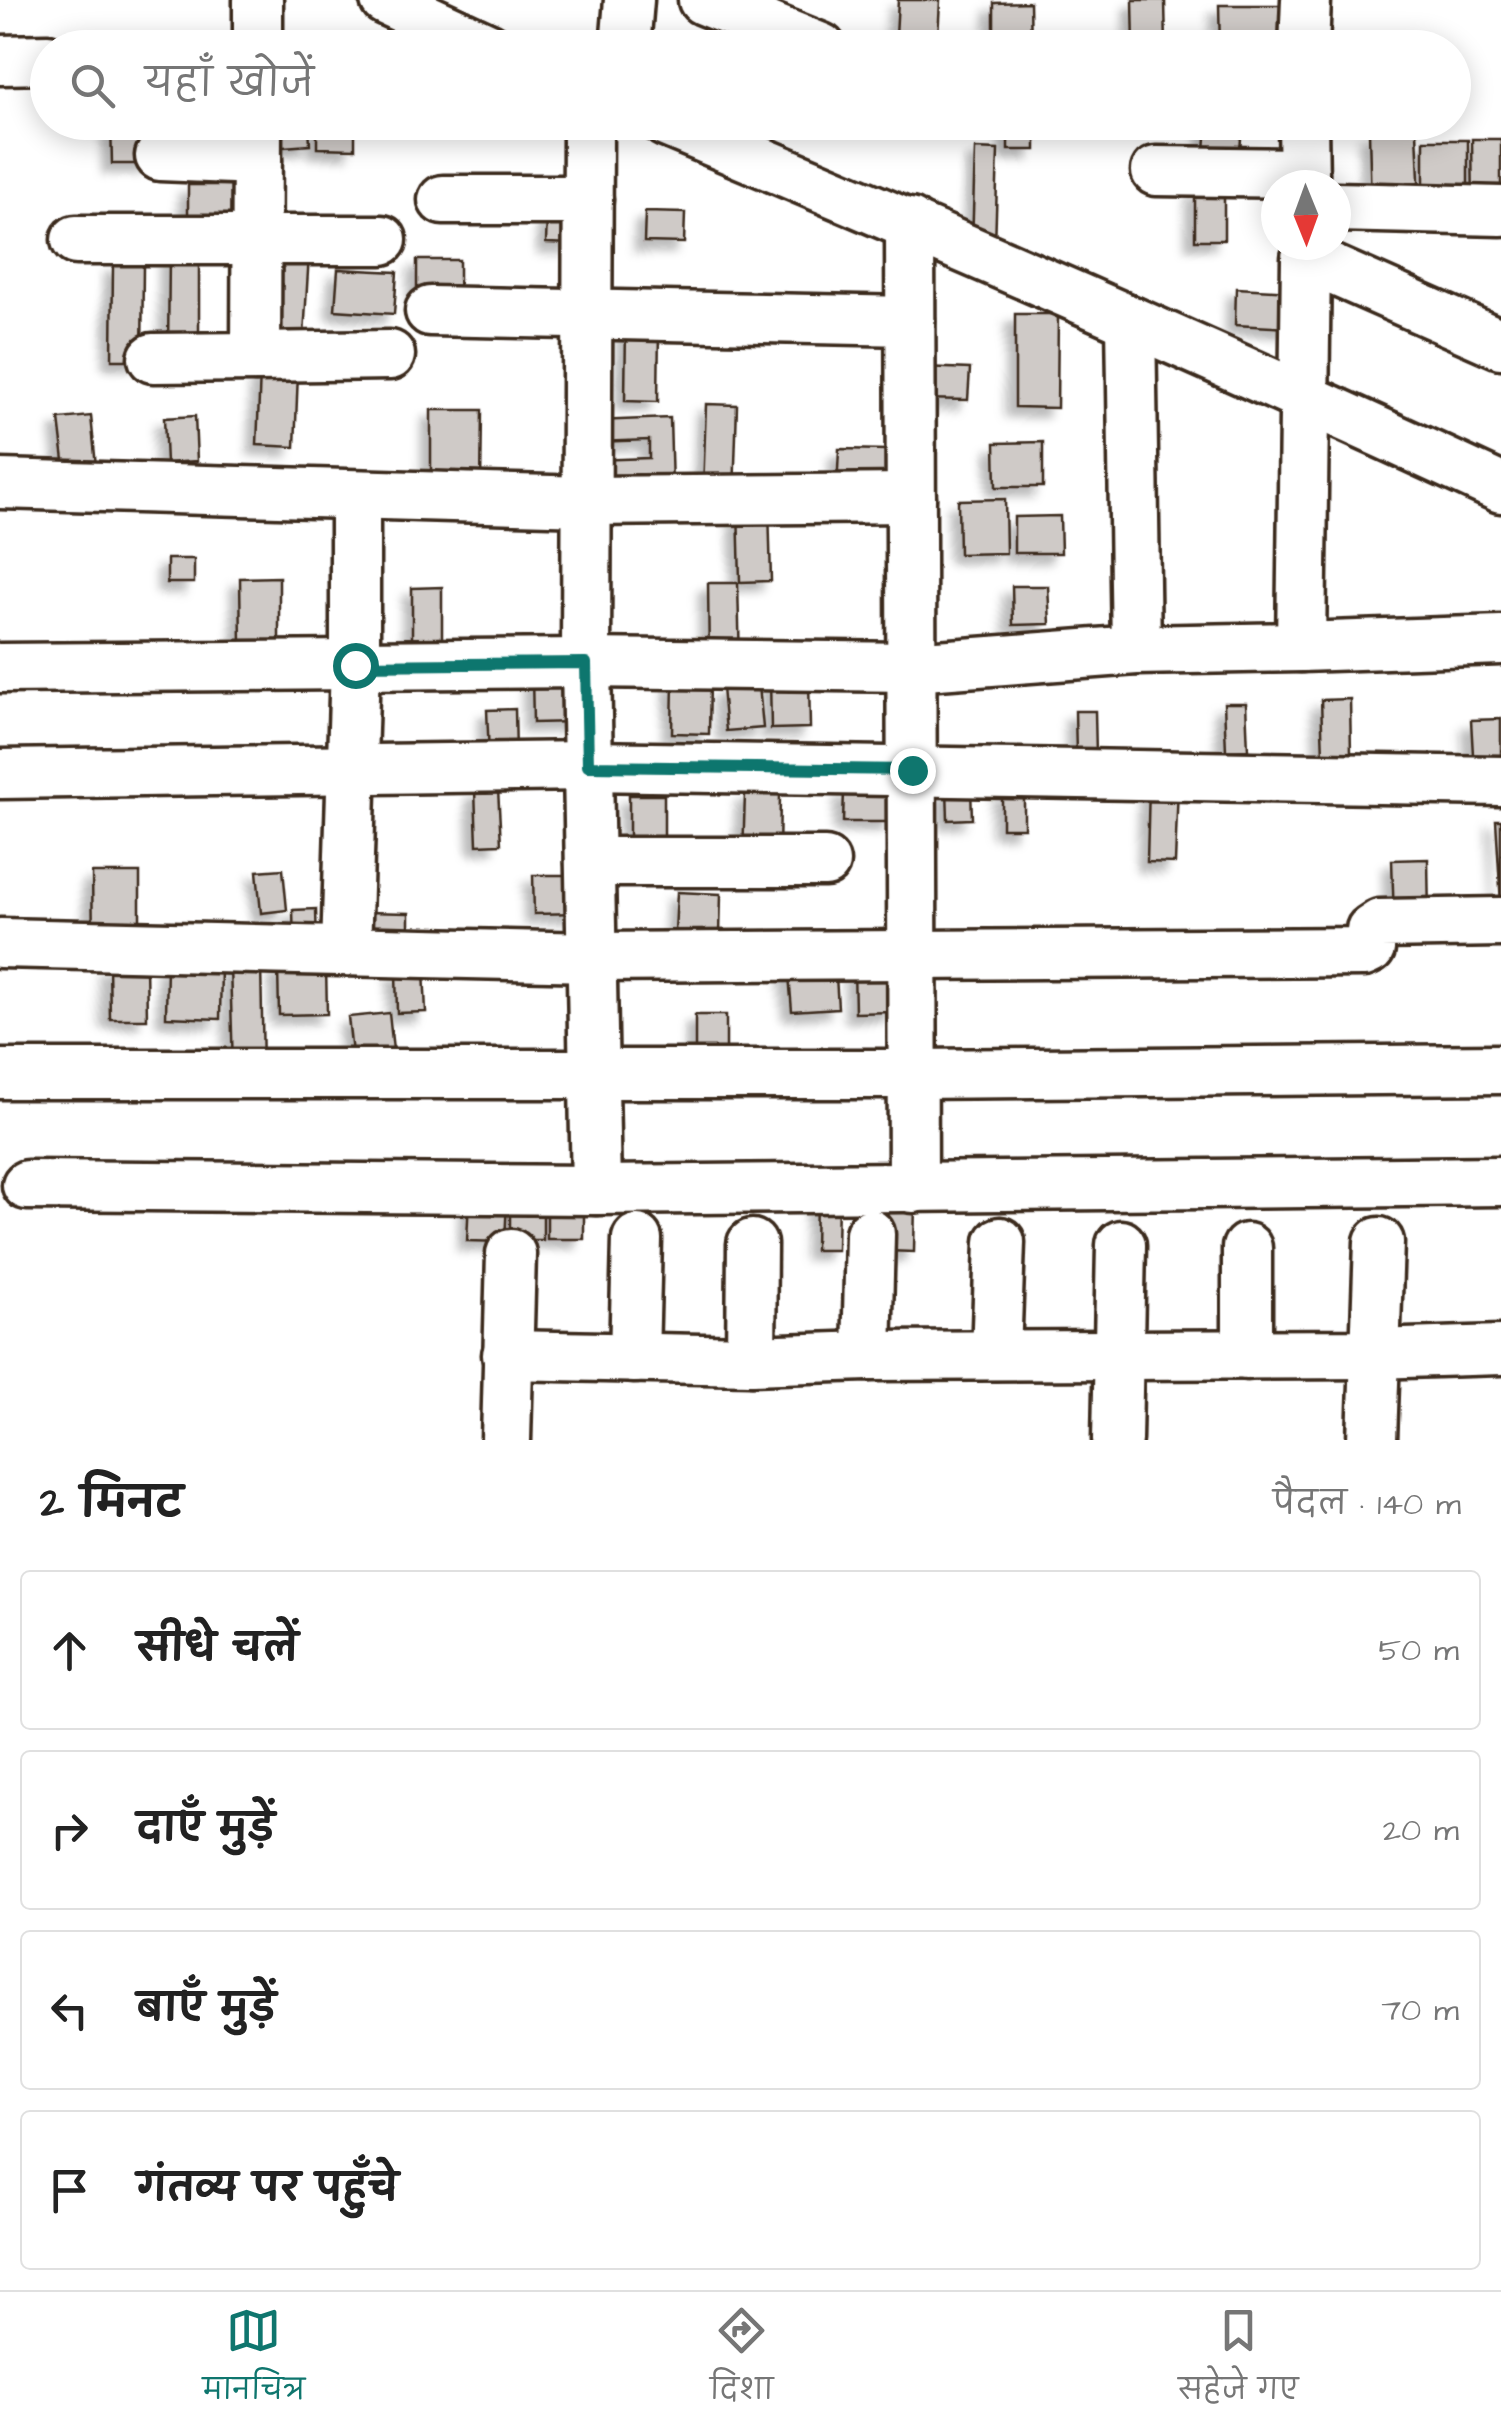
<!DOCTYPE html>
<html lang="hi">
<meta charset="utf-8">
<style>
body{margin:0;font-family:"Architects Daughter","Playpen Sans Deva",sans-serif;background:#f6f6f6;color:#222}
.compass{position:absolute;left:1261px;top:170px;width:90px;height:90px;border-radius:50%;background:#fff;box-shadow:0 5px 25px #0003;rotate:179deg}
.stop{position:absolute;width:30px;height:30px;margin:-22px;border:8px solid #0f766e;border-radius:50%;background:#fff}
.stop.end{background:#0f766e;border-color:#fff;box-shadow:0 2px 10px #0008}
.list{margin:0;padding:0;list-style:none}
h2{display:flex;justify-content:space-between;align-items:center;height:130px;margin:0;padding:0 40px;font-size:42px}
h2 small{font-size:32px;font-weight:400;color:#767676}
.list li{display:grid;grid-template-columns:65px 1fr auto;gap:30px;align-items:center;box-sizing:border-box;height:160px;margin:0 20px 20px;padding:0 20px;border:2px solid #e0e0e0;border-radius:10px}
.list b{display:block;font-size:38px;white-space:nowrap}
.list em{font-size:32px;font-style:normal;color:#767676}
.icon{flex:none;width:55px;height:55px;fill:none;stroke:currentColor;stroke-width:2;stroke-linecap:round;stroke-linejoin:round}
.map{position:relative;flex:none;width:1501px;height:1440px;overflow:hidden}
.search{position:absolute;background:#fff;box-shadow:0 5px 25px #0003;left:30px;right:30px;top:30px;height:110px;display:flex;align-items:center;gap:25px;box-sizing:border-box;padding:0 35px;border-radius:55px;color:#767676;font-size:38px}
.sheet{height:850px;background:#fff}
nav{display:flex;justify-content:space-around;align-items:center;box-sizing:border-box;height:140px;border-top:2px solid #e0e0e0;background:#fff;font-size:28px;color:#767676}
nav a{display:grid;justify-items:center;gap:5px}
nav .on{color:#0f766e}
.map>svg:first-child{display:block}
.building{fill:#cfcac7;stroke:#3b2a1e;stroke-width:2.5;filter:url(#shadow)}
.lines{fill:none;stroke-linecap:round;stroke-linejoin:round}
.minor-casing{stroke:#3b2a1e;stroke-width:55}
.minor{stroke:#fff;stroke-width:48}
.route{stroke:#0f766e;stroke-width:12}
</style>
<div class="map">
<svg width="1501" height="1440" viewBox="0 0 1501 1440">
<defs>
<filter id="shadow"><feDropShadow dx="-9" dy="9" stdDeviation="5" flood-color="#0004"/></filter>
</defs>
<rect width="100%" height="100%" fill="#fff"/>
<filter id="ink" filterUnits="userSpaceOnUse"><feTurbulence type="fractalNoise" baseFrequency=".01" numOctaves="2"/><feDisplacementMap in="SourceGraphic" scale="20" xChannelSelector="R" yChannelSelector="G"/><feConvolveMatrix kernelMatrix="1 2 1 2 8 2 1 2 1" color-interpolation-filters="sRGB"/></filter>
<g filter="url(#ink)">
<g class="building">
<path d="M898,0H940L938,38L896,36Z"/>
<path d="M1133,0H1165L1166,48H1134Z"/>
<path d="M1030,2L1031,48H994V3Z"/>
<path d="M1219,5H1290V48H1220Z"/>
<path d="M111,122H151V164H112Z"/>
<path d="M268,122H309L310,145L270,148Z"/>
<path d="M317,122H355V149L317,148Z"/>
<rect x="1008" y="122" width="28" height="28"/>
<path d="M1207,122H1242L1239,168L1204,166Z"/>
<path d="M1417,131L1420,204L1371,206L1369,132Z"/>
<path d="M1472,139H1501V208H1473Z"/>
<rect x="1424" y="140" width="44" height="67"/>
<path d="M975,149L998,150L995,246L972,245Z"/>
<rect x="188" y="185" width="59" height="42"/>
<rect x="1195" y="190" width="29" height="50"/>
<path d="M645,212L685,213L684,243L644,242Z"/>
<path d="M547,215L575,216L574,244L546,243Z"/>
<path d="M272,252L309,254L303,353L266,351Z"/>
<path d="M169,253L199,254V353H168Z"/>
<rect x="417" y="260" width="42" height="45"/>
<path d="M113,265H143L142,360H112Z"/>
<path d="M338,269L397,272L394,314L335,310Z"/>
<path d="M1236,288L1292,291L1290,328L1235,325Z"/>
<path d="M1015,314H1058L1057,408L1015,407Z"/>
<path d="M626,326L659,327L658,402L625,401Z"/>
<path d="M923,367L970,369L968,400L921,399Z"/>
<path d="M260,372L298,373L295,447L257,445Z"/>
<path d="M706,404L737,405L734,494L703,492Z"/>
<path d="M431,410H482L481,488H431Z"/>
<path d="M91,416L96,466L65,469L59,419Z"/>
<path d="M195,416L197,461L166,463L164,418Z"/>
<path d="M670,418L672,487L593,490L592,460L649,458V440L596,442L595,421Z"/>
<path d="M1043,442V487H996L995,443Z"/>
<path d="M839,449L887,450L886,492L837,491Z"/>
<path d="M1005,499L1006,553L959,554L958,500Z"/>
<path d="M769,506L771,581L740,582L738,507Z"/>
<path d="M1060,516L1061,553H1014V517Z"/>
<rect x="167" y="559" width="27" height="24"/>
<path d="M279,577V645L241,646L240,578Z"/>
<path d="M708,583H738L740,664H709Z"/>
<path d="M1012,586H1048L1050,624L1013,625Z"/>
<path d="M442,587V641H412V588Z"/>
<path d="M532,676H573L574,722L533,723Z"/>
<path d="M770,678H809L810,728L771,729Z"/>
<path d="M673,680L710,681L709,734L672,733Z"/>
<path d="M759,685L763,728L726,731L722,688Z"/>
<path d="M1350,699L1351,755L1323,756L1321,700Z"/>
<path d="M1224,703H1246L1248,750L1226,751Z"/>
<path d="M515,709L516,754L489,755L487,710Z"/>
<path d="M1075,711H1095L1096,755H1076Z"/>
<path d="M1501,719V770L1474,772L1471,720Z"/>
<path d="M1149,785L1178,786L1175,863L1147,862Z"/>
<path d="M971,787L972,819L948,820L947,788Z"/>
<path d="M498,789L501,844L477,845L475,790Z"/>
<path d="M844,790L891,791V822H843Z"/>
<rect x="1002" y="791" width="22" height="37"/>
<path d="M745,793L780,794L779,858L743,857Z"/>
<path d="M629,795H664V836L629,837Z"/>
<path d="M1496,820H1501V905Z"/>
<path d="M1428,859L1429,919L1394,920L1392,860Z"/>
<path d="M283,869L287,910L261,913L257,871Z"/>
<path d="M92,873H140V939L93,940Z"/>
<path d="M533,875H579V913L534,914Z"/>
<path d="M677,892L721,894L720,934L675,933Z"/>
<path d="M316,909L317,946H294L293,910Z"/>
<path d="M364,912L409,913V950L364,949Z"/>
<path d="M835,960L838,1008L792,1011L788,963Z"/>
<path d="M146,964L147,1019H110L109,965Z"/>
<path d="M167,964L221,966L220,1019L166,1017Z"/>
<path d="M261,964L263,1068L233,1069L230,965Z"/>
<path d="M326,966L327,1014L279,1015L278,967Z"/>
<path d="M892,966L894,1012L855,1013L854,967Z"/>
<path d="M424,970L426,1012L397,1013L396,971Z"/>
<path d="M389,1013L395,1068L354,1072L348,1017Z"/>
<rect x="695" y="1015" width="31" height="48"/>
<path d="M510,1197L543,1198V1240H510Z"/>
<path d="M469,1198L507,1200L505,1242L467,1241Z"/>
<path d="M547,1198L584,1199V1239H547Z"/>
<path d="M816,1198L838,1199L837,1250H815Z"/>
<path d="M889,1200L915,1201L914,1252L887,1251Z"/>
</g>
<g class="lines">
<defs>
<g id="minor">
<path d="M385,0L489,48"/>
<path d="M703,0L821,48"/>
<path d="M258,48V0"/>
<path d="M625,48L629,0"/>
<path d="M1304,48L1306,0"/>
<path d="M0,60L48,59"/>
<path d="M588,122L586,663L596,1190"/>
<path d="M666,122C947,239 1225,360 1501,488"/>
<path d="M1303,122L1304,185"/>
<path d="M160,156L257,160"/>
<path d="M1156,171L1304,173"/>
<path d="M443,200H588"/>
<path d="M1336,207L1501,211"/>
<path d="M910,223L913,1188"/>
<path d="M76,240H382"/>
<path d="M430,311L910,321"/>
<path d="M1501,344L1306,258L1301,647L1501,640"/>
<path d="M256,357L390,355"/>
<path d="M153,358L256,357L257,122"/>
<path d="M0,484L587,501L911,498"/>
<path d="M1136,650L1301,647"/>
<path d="M0,668L586,663L911,667L1136,650L1131,321"/>
<path d="M0,774L588,766L1501,781"/>
<path d="M590,862H825"/>
<path d="M0,943L592,957L1364,952L1370,949L1371,930L1380,924L1501,922"/>
<path d="M346,951L355,665V495"/>
<path d="M0,1074H913L1501,1069"/>
<path d="M27,1185L596,1190L1501,1181"/>
<path d="M507,1355L751,1360L867,1356L1373,1354L1501,1350"/>
<path d="M996,1355L1000,1242"/>
<path d="M1247,1355V1248"/>
<path d="M867,1356L870,1234"/>
<path d="M634,1358L637,1239"/>
<path d="M751,1360L752,1244"/>
<path d="M506,1440L511,1254"/>
<path d="M1117,1440L1121,1245"/>
<path d="M1372,1440L1379,1242"/>
</g>
</defs>
<use href="#minor" class="minor-casing"/>
<use href="#minor" class="minor"/>
</g>
</g>
<g class="lines" filter="url(#ink)">
<path class="route" d="M355,665L586,663L588,766L912,770"/>
</g>
</svg>
<svg class="compass" viewBox="-18 -18 36 36"><path d="M0-13l5 13h-10z" fill="#e53935"/><path d="M0 13l5-13h-10z" fill="#767676"/></svg>
<div class="stop" style="left:355px;top:665px"></div>
<div class="stop end" style="left:912px;top:770px"></div>
<div class="search"><svg class="icon" aria-label="search" viewBox="0 0 24 24"><circle cx="10" cy="10" r="6"/><path d="M15 15l6 6"/></svg>यहाँ खोजें</div>
</div>
<section class="sheet">
<h2>2 मिनट<small>पैदल · 140 m</small></h2>
<ul class="list">
<li><svg class="icon" aria-label="ahead" viewBox="0 0 24 24"><path d="M12 20V5M6 11l6-6 6 6"/></svg><div><b>सीधे चलें</b></div><em>50 m</em></li>
<li><svg class="icon" aria-label="right" viewBox="0 0 24 24"><path d="M7 20v-9h11M14 6l5 5-5 5"/></svg><div><b>दाएँ मुड़ें</b></div><em>20 m</em></li>
<li><svg class="icon" aria-label="left" viewBox="0 0 24 24"><path d="M17 20v-9H6M10 6l-5 5 5 5"/></svg><div><b>बाएँ मुड़ें</b></div><em>70 m</em></li>
<li><svg class="icon" aria-label="arrive" viewBox="0 0 24 24"><path d="M6 21V4h12l-3 4 3 4H6"/></svg><div><b>गंतव्य पर पहुँचे</b></div></li>
</ul>
</section>
<nav>
<a class="on"><svg class="icon" aria-label="map" viewBox="0 0 24 24"><path d="M3 6l6-2 6 2 6-2v14l-6 2-6-2-6 2zM9 4v14M15 6v14"/></svg>मानचित्र</a>
<a><svg class="icon" aria-label="directions" viewBox="0 0 24 24"><path d="M12 3l9 9-9 9-9-9zM9 14v-3h6M13 9l2 2-2 2"/></svg>दिशा</a>
<a><svg class="icon" aria-label="saved" viewBox="0 0 24 24"><path d="M7 4h10v16l-5-4-5 4z"/></svg>सहेजे गए</a>
</nav>
